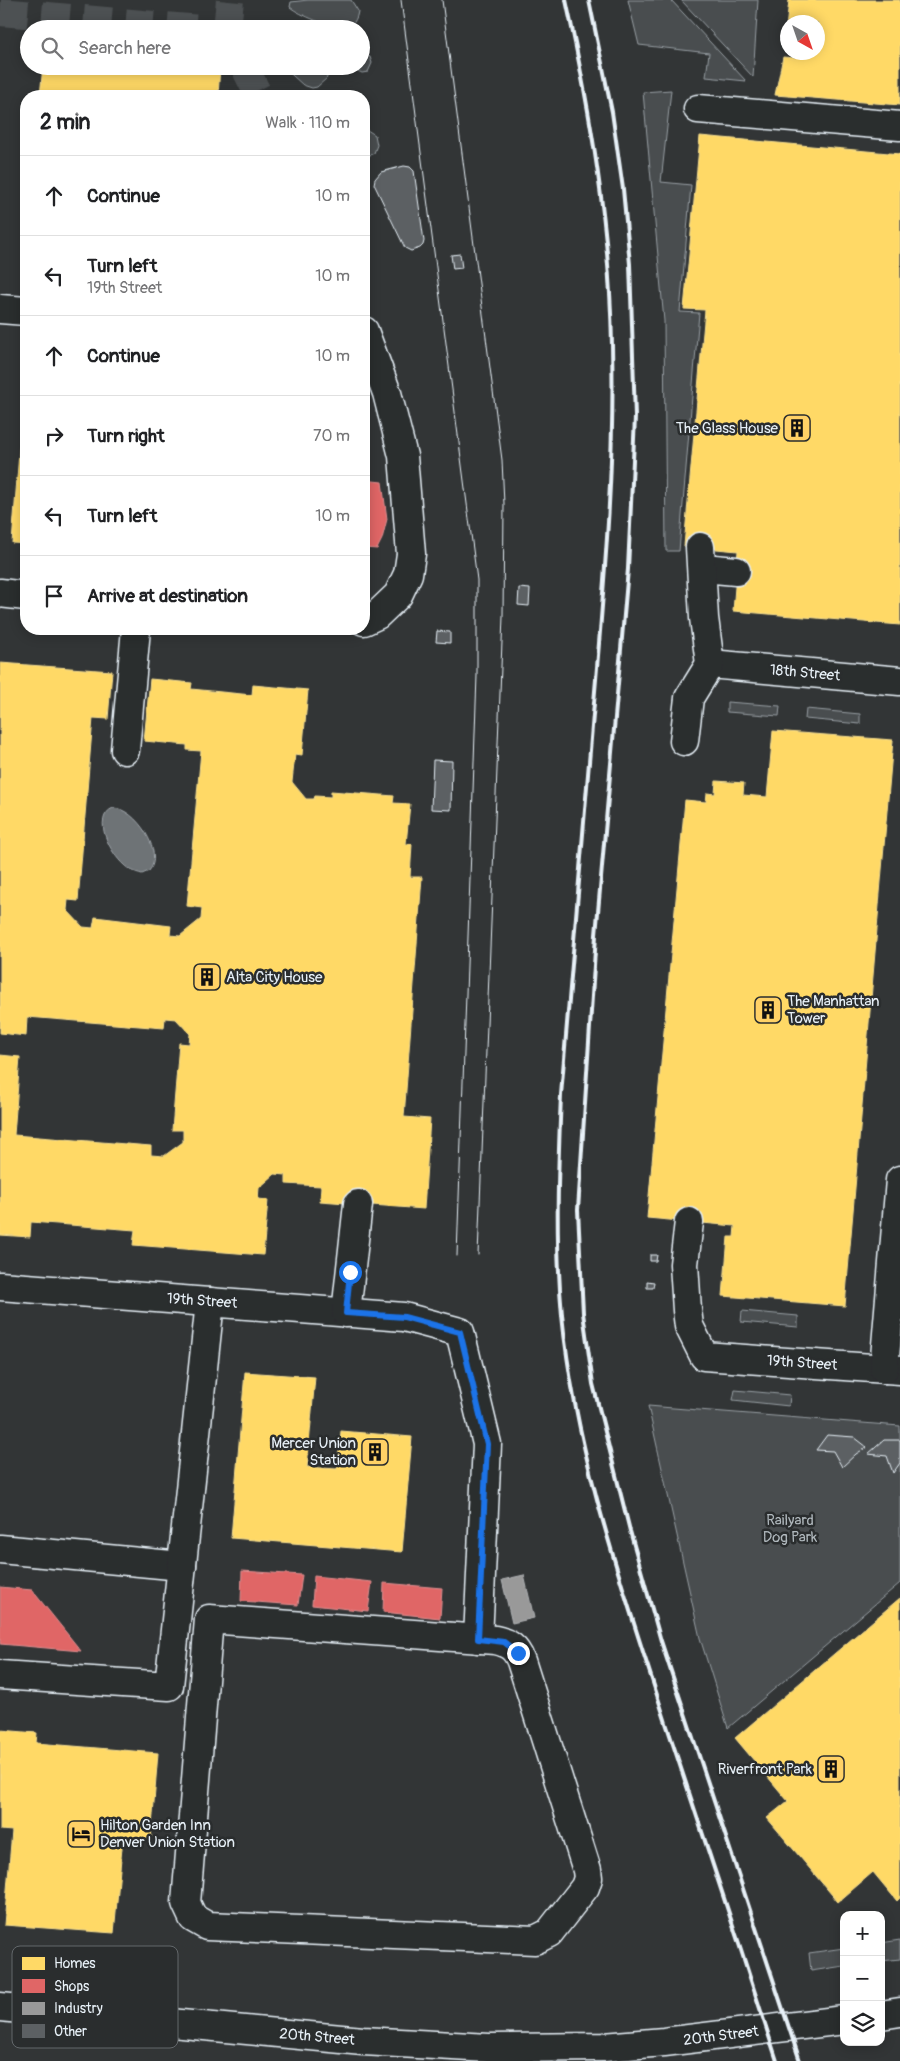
<!DOCTYPE html>
<meta charset="utf-8">
<style>
body{margin:0;font-family:Pangolin,sans-serif;background:#f6f6f6;color:#202124}
.controls{position:absolute;right:15px;bottom:15px;display:grid;overflow:hidden;border-radius:10px;box-shadow:0 2px 12px #0003}
.controls button{width:45px;height:45px;display:grid;place-items:center;padding:0;border:0;border-bottom:1px solid #e0e0e0;background:#fff;color:#202124;font:25px sans-serif}
.compass{position:absolute;left:780px;top:15px;width:45px;height:45px;border-radius:50%;background:#fff;box-shadow:0 2px 12px #0003;rotate:140deg}
.stop{position:absolute;width:15px;height:15px;margin:-11px;border:4px solid #1a73e8;border-radius:50%;background:#fff}
.stop.end{background:#1a73e8;border-color:#fff;box-shadow:0 1px 5px #0008}
.list{margin:0;padding:0;list-style:none}
h2{display:flex;justify-content:space-between;align-items:center;height:65px;margin:0;padding:0 20px;font-size:21px}
h2 small{font-size:16px;font-weight:400;color:#757577}
.list li{display:grid;grid-template-columns:32px 1fr auto;gap:15px;align-items:center;box-sizing:border-box;height:80px;padding:0 20px;border-top:1px solid #e0e0e0}
.list b{display:block;font-size:19px;white-space:nowrap}
.list p{margin:0;font-size:16px;white-space:nowrap;color:#757577}
.list em{font-size:16px;font-style:normal;color:#757577}
.icon{flex:none;width:28px;height:28px;fill:none;stroke:currentColor;stroke-width:2;stroke-linecap:round;stroke-linejoin:round}
.map{position:relative;flex:none;width:900px;height:2061px;overflow:hidden}
.search{position:absolute;background:#fff;box-shadow:0 2px 12px #0003;left:20px;top:20px;width:350px;height:55px;display:flex;align-items:center;gap:12px;box-sizing:border-box;padding:0 18px;border-radius:28px;color:#757577;font-size:19px}
.panel{position:absolute;background:#fff;box-shadow:0 2px 12px #0003;left:20px;top:90px;width:350px;height:545px;border-radius:20px}
.map>svg:first-child{display:block}
.green{fill:#494d4f;stroke:#989fa4}
.water{fill:#6e7376;stroke:#9fa5aa}
.homes{fill:#ffd966;stroke:#f8e092}
.shops{fill:#e06666;stroke:#e29092}
.industry{fill:#999;stroke:#b1b3b6}
.building{fill:#5c6063;stroke:#e8f1f8}
.lines{fill:none;stroke-linecap:round;stroke-linejoin:round}
.minor-tunnel{stroke:#4d5153;stroke-width:28;stroke-dasharray:28 14;stroke-linecap:butt}
.minor-casing{stroke:#e8f1f8;stroke-width:31}
.major-casing{stroke:#e8f1f8;stroke-width:31}
.minor{stroke:#2a2d2e;stroke-width:28}
.major{stroke:#2a2d2e;stroke-width:28}
.tram{stroke:#e8f1f8;stroke-width:1}
.rail{stroke:#e8f1f8;stroke-width:4}
.route{stroke:#1a73e8;stroke-width:6}
.labels{text-anchor:middle;dominant-baseline:central;stroke-width:5;stroke-linejoin:round;paint-order:stroke}
.poi-label{font-size:15px;fill:#e8f1f8;stroke:#2a2d2e;text-anchor:end}
.street-label{font-size:15px;fill:#e8f1f8;stroke:#2a2d2e}
.park-label{font-size:15px;fill:#b0b8bd;stroke:#2a2d2e}
.key{fill:#2a2d2e;stroke:#63686b;stroke-width:1}
.key-label{font-size:14px;fill:#e8f1f8}
</style>
<div class="map">
<svg width="900" height="2061" viewBox="0 0 900 2061">
<rect width="100%" height="100%" fill="#323536"/>
<filter id="ink" filterUnits="userSpaceOnUse"><feTurbulence type="fractalNoise" baseFrequency=".02" numOctaves="2"/><feDisplacementMap in="SourceGraphic" scale="10" xChannelSelector="R" yChannelSelector="G"/><feConvolveMatrix kernelMatrix="1 2 1 2 8 2 1 2 1" color-interpolation-filters="sRGB"/></filter>
<g filter="url(#ink)">
<g class="green">
<path d="M308,0H351L358,11C357,19 353,27 344,28C333,29 298,14 290,7L291,2Z"/>
<path d="M628,0H671L746,81L706,77L709,53L639,45Z"/>
<path d="M681,0H758L753,77Z"/>
<path d="M361,52L370,57L372,63L368,72L362,73L347,66H361Z"/>
<path d="M282,66H325L327,78L317,87L312,88L303,85Z"/>
<path d="M671,90L661,182L691,185L680,312L699,313L679,551H666L664,321L643,92Z"/>
<path d="M364,128L375,135L377,145L374,153L364,158Z"/>
<path d="M727,702L780,706L779,716L727,712Z"/>
<path d="M806,709L860,714V724L805,719Z"/>
<path d="M742,1311L798,1316V1327L741,1322Z"/>
<path d="M735,1390L790,1395L789,1406L733,1400Z"/>
<path d="M648,1406L900,1426V1583L728,1728L700,1638Z"/>
<path d="M900,1940V1959L881,1961V1943Z"/>
<path d="M844,1948V1966L811,1971L809,1953Z"/>
</g>
<path class="water" d="M113,808C136,808 165,853 149,871L142,874C135,872 129,870 124,865C111,854 91,818 113,808Z"/>
<g class="homes">
<path d="M789,0H900V105L775,95L783,57L795,58L796,52H818V22H788V39L785,38Z"/>
<path d="M43,66L220,67L218,96H40Z"/>
<path d="M700,136L900,154V625L733,611L738,551L684,546L705,310L684,309Z"/>
<path d="M26,362V544L12,543Z"/>
<path d="M0,663L112,671L108,719L93,718L78,901L68,900L67,910L83,927L93,928L95,917L171,926L170,935L180,936L201,919L202,908L187,906L201,751L187,750V745L144,741L150,679L192,683L191,689L252,695L253,685L308,690L302,755L295,754L292,782L306,799H314L315,796L331,797V791L394,796L393,803L410,804L406,844H412L410,877H422L404,1117L430,1119L424,1209L320,1201L321,1186L286,1184V1175L275,1174L259,1188L258,1199L268,1200L263,1255L133,1245L135,1230L31,1222L30,1237L0,1235V1055L20,1057L14,1135L151,1146V1155L164,1156L183,1142V1130H172L179,1043L189,1044L190,1034L176,1019L165,1018L164,1028L27,1017L26,1036L0,1033Z"/>
<path d="M773,731L893,740L845,1306L723,1296L728,1237H734L735,1226L647,1218L685,800L706,802L707,793L715,794L716,781L744,783L743,795L767,797Z"/>
<path d="M245,1372L315,1377L307,1467L337,1469L341,1431L412,1437L402,1552L231,1538Z"/>
<path d="M900,1598V1898L897,1901L873,1872L838,1902L767,1818L788,1801L735,1738Z"/>
<path d="M0,1730L37,1733L36,1743L158,1753L151,1839L123,1837L114,1933L4,1925L12,1831L0,1830Z"/>
</g>
<g class="shops">
<path d="M364,480L382,482L387,519L382,539L377,549L364,548Z"/>
<path d="M242,1571L302,1575L298,1605L241,1601Z"/>
<path d="M314,1576L372,1582L368,1611L312,1605Z"/>
<path d="M384,1583L442,1588L440,1618L383,1612Z"/>
<path d="M0,1587L32,1590L81,1651L0,1644Z"/>
</g>
<path class="industry" d="M524,1575L534,1618L512,1623L502,1580Z"/>
<g class="building">
<path d="M404,166L410,167L414,171L424,241L423,245L420,248L411,251L405,248L374,184L375,179L381,172Z"/>
<path d="M460,254L462,268L453,269L451,255Z"/>
<path d="M519,588L530,589L529,606L518,605Z"/>
<path d="M437,631L450,632V643L436,642Z"/>
<path d="M433,760L452,761L451,810L431,809Z"/>
<path d="M650,1255H657L656,1261H650Z"/>
<path d="M647,1281L654,1282L653,1288H647Z"/>
<path d="M827,1435L854,1437L867,1447L856,1454L842,1467L833,1451L816,1450Z"/>
<path d="M884,1440H900V1463L893,1473L887,1456L868,1454Z"/>
</g>
<g class="lines">
<g class="minor-tunnel">
<path d="M0,12L202,29"/>
<path d="M227,29L230,0"/>
<path d="M244,66L259,96"/>
</g>
<defs>
<g id="minor">
<path d="M698,109L900,126"/>
<path d="M0,309L26,311"/>
<path d="M364,331L387,393L403,456L411,554L408,574L398,595L377,615L364,621"/>
<path d="M714,569L736,571"/>
<path d="M0,593L26,596"/>
<path d="M710,664L900,681"/>
<path d="M684,741L689,698L710,664L704,618L700,547"/>
<path d="M125,750L136,629"/>
<path d="M689,1222L684,1264L687,1310L689,1326L704,1356L900,1370"/>
<path d="M0,1286L404,1317L460,1332L487,1444L478,1639"/>
<path d="M346,1313L358,1204"/>
<path d="M884,1369L900,1180"/>
<path d="M0,1549L182,1566"/>
<path d="M209,1619L495,1640C509,1643 516,1648 521,1661L587,1870L588,1878L585,1887L549,1933L535,1940L207,1926L193,1918L186,1903Z"/>
<path d="M0,1675L169,1686L210,1302"/>
</g>
<g id="major">
<path d="M0,2007L363,2041L489,2048L604,2047L664,2042L844,2020"/>
<path d="M881,2015L900,2012"/>
</g>
</defs>
<use href="#minor" class="minor-casing"/>
<use href="#major" class="major-casing"/>
<use href="#minor" class="minor"/>
<use href="#major" class="major"/>
<g class="tram">
<path d="M401,0L477,580V675L457,1256"/>
<path d="M442,0L502,460L504,504L503,616L478,1255"/>
</g>
<g class="rail">
<path d="M566,0C591,114 610,228 612,345C615,465 604,584 594,703C583,834 572,964 561,1095C558,1168 555,1242 562,1315C576,1456 623,1589 666,1723C703,1835 741,1948 777,2061"/>
<path d="M589,0L612,112L623,189L630,264L635,417L628,569L596,935L578,1210L583,1313L593,1384L630,1531L661,1641L800,2061"/>
</g>
</g>
</g>
<g class="lines" filter="url(#ink)">
<path class="route" d="M350,1272L346,1313L404,1317L460,1332L487,1444L478,1639L504,1642L518,1653"/>
</g>
<defs>
<symbol id="building-square" viewBox="-11 -11 22 22"><rect x="-9" y="-9" width="18" height="18" rx="4" fill="#ffd166" stroke="#2a2d2e"/><path d="M-4-6H4V6H1V3H-1V6H-4ZM-2.5-4.3h1.7v1.8h-1.7ZM.8-4.3h1.7v1.8H.8ZM-2.5-1h1.7V.8h-1.7ZM.8-1h1.7V.8H.8Z" fill="#111"/></symbol>
<symbol id="hotel-square" viewBox="-11 -11 22 22"><rect x="-9" y="-9" width="18" height="18" rx="4" fill="#ffd166" stroke="#2a2d2e"/><path d="M-6-4.5h1.5V1H6V5H4.5V3h-9V5H-6ZM-4 0a1.8 1.8 0 1 1 3.6 0ZM.5 0V-2.5h3Q6-2.5 6 0Z" fill="#111"/></symbol>
</defs>
<g fill-rule="evenodd">
<use href="#building-square" x="781" y="412" width="32" height="32"/>
<use href="#building-square" x="191" y="961" width="32" height="32"/>
<use href="#building-square" x="752" y="994" width="32" height="32"/>
<use href="#building-square" x="359" y="1436" width="32" height="32"/>
<use href="#building-square" x="815" y="1753" width="32" height="32"/>
<use href="#hotel-square" x="65" y="1818" width="32" height="32"/>
</g>
<g class="labels">
<g class="poi-label">
<text x="778" y="428">The Glass House</text>
<text x="226" y="977" text-anchor="start">Alta City House</text>
<text x="787" y="1001" text-anchor="start">The Manhattan<tspan x="787" dy="17">Tower</tspan></text>
<text x="356" y="1443">Mercer Union<tspan x="356" dy="17">Station</tspan></text>
<text x="812" y="1769">Riverfront Park</text>
<text x="100" y="1825" text-anchor="start">Hilton Garden Inn<tspan x="100" dy="17">Denver Union Station</tspan></text>
</g>
<g class="street-label">
<text transform="translate(805 673) rotate(5)">18th Street</text>
<text transform="translate(202 1301) rotate(4)">19th Street</text>
<text transform="translate(802 1363) rotate(4)">19th Street</text>
<text transform="translate(721 2036) rotate(-7)">20th Street</text>
<text transform="translate(317 2037) rotate(5)">20th Street</text>
</g>
<g class="park-label">
<text x="790" y="1520">Railyard<tspan x="790" dy="17">Dog Park</tspan></text>
</g>
</g>
<rect x="12" y="1946" width="166" height="102" rx="8" class="key"/>
<rect x="22" y="1957" width="23" height="13" fill="#ffd966"/>
<rect x="22" y="1979" width="23" height="14" fill="#e06666"/>
<rect x="22" y="2002" width="23" height="13" fill="#999"/>
<rect x="22" y="2024" width="23" height="14" fill="#5c6063"/>
<g class="key-label">
<text x="54" y="1968">Homes</text>
<text x="54" y="1991">Shops</text>
<text x="54" y="2013">Industry</text>
<text x="54" y="2036">Other</text>
</g>
</svg>
<div class="controls">
<button>+</button>
<button>−</button>
<button><svg class="icon" aria-label="layers" viewBox="0 0 24 24"><path d="M12 4l9 5-9 5-9-5zM3 14l9 5 9-5"/></svg></button>
</div>
<svg class="compass" viewBox="-18 -18 36 36"><path d="M0-13l5 13h-10z" fill="#e53935"/><path d="M0 13l5-13h-10z" fill="#757577"/></svg>
<div class="stop" style="left:350px;top:1272px"></div>
<div class="stop end" style="left:518px;top:1653px"></div>
<div class="search"><svg class="icon" aria-label="search" viewBox="0 0 24 24"><circle cx="10" cy="10" r="6"/><path d="M15 15l6 6"/></svg>Search here</div>
<section class="panel">
<h2>2 min<small>Walk · 110 m</small></h2>
<ul class="list">
<li><svg class="icon" aria-label="ahead" viewBox="0 0 24 24"><path d="M12 20V5M6 11l6-6 6 6"/></svg><div><b>Continue</b></div><em>10 m</em></li>
<li><svg class="icon" aria-label="left" viewBox="0 0 24 24"><path d="M17 20v-9H6M10 6l-5 5 5 5"/></svg><div><b>Turn left</b><p>19th Street</p></div><em>10 m</em></li>
<li><svg class="icon" aria-label="ahead" viewBox="0 0 24 24"><path d="M12 20V5M6 11l6-6 6 6"/></svg><div><b>Continue</b></div><em>10 m</em></li>
<li><svg class="icon" aria-label="right" viewBox="0 0 24 24"><path d="M7 20v-9h11M14 6l5 5-5 5"/></svg><div><b>Turn right</b></div><em>70 m</em></li>
<li><svg class="icon" aria-label="left" viewBox="0 0 24 24"><path d="M17 20v-9H6M10 6l-5 5 5 5"/></svg><div><b>Turn left</b></div><em>10 m</em></li>
<li><svg class="icon" aria-label="arrive" viewBox="0 0 24 24"><path d="M6 21V4h12l-3 4 3 4H6"/></svg><div><b>Arrive at destination</b></div></li>
</ul>
</section>
</div>
